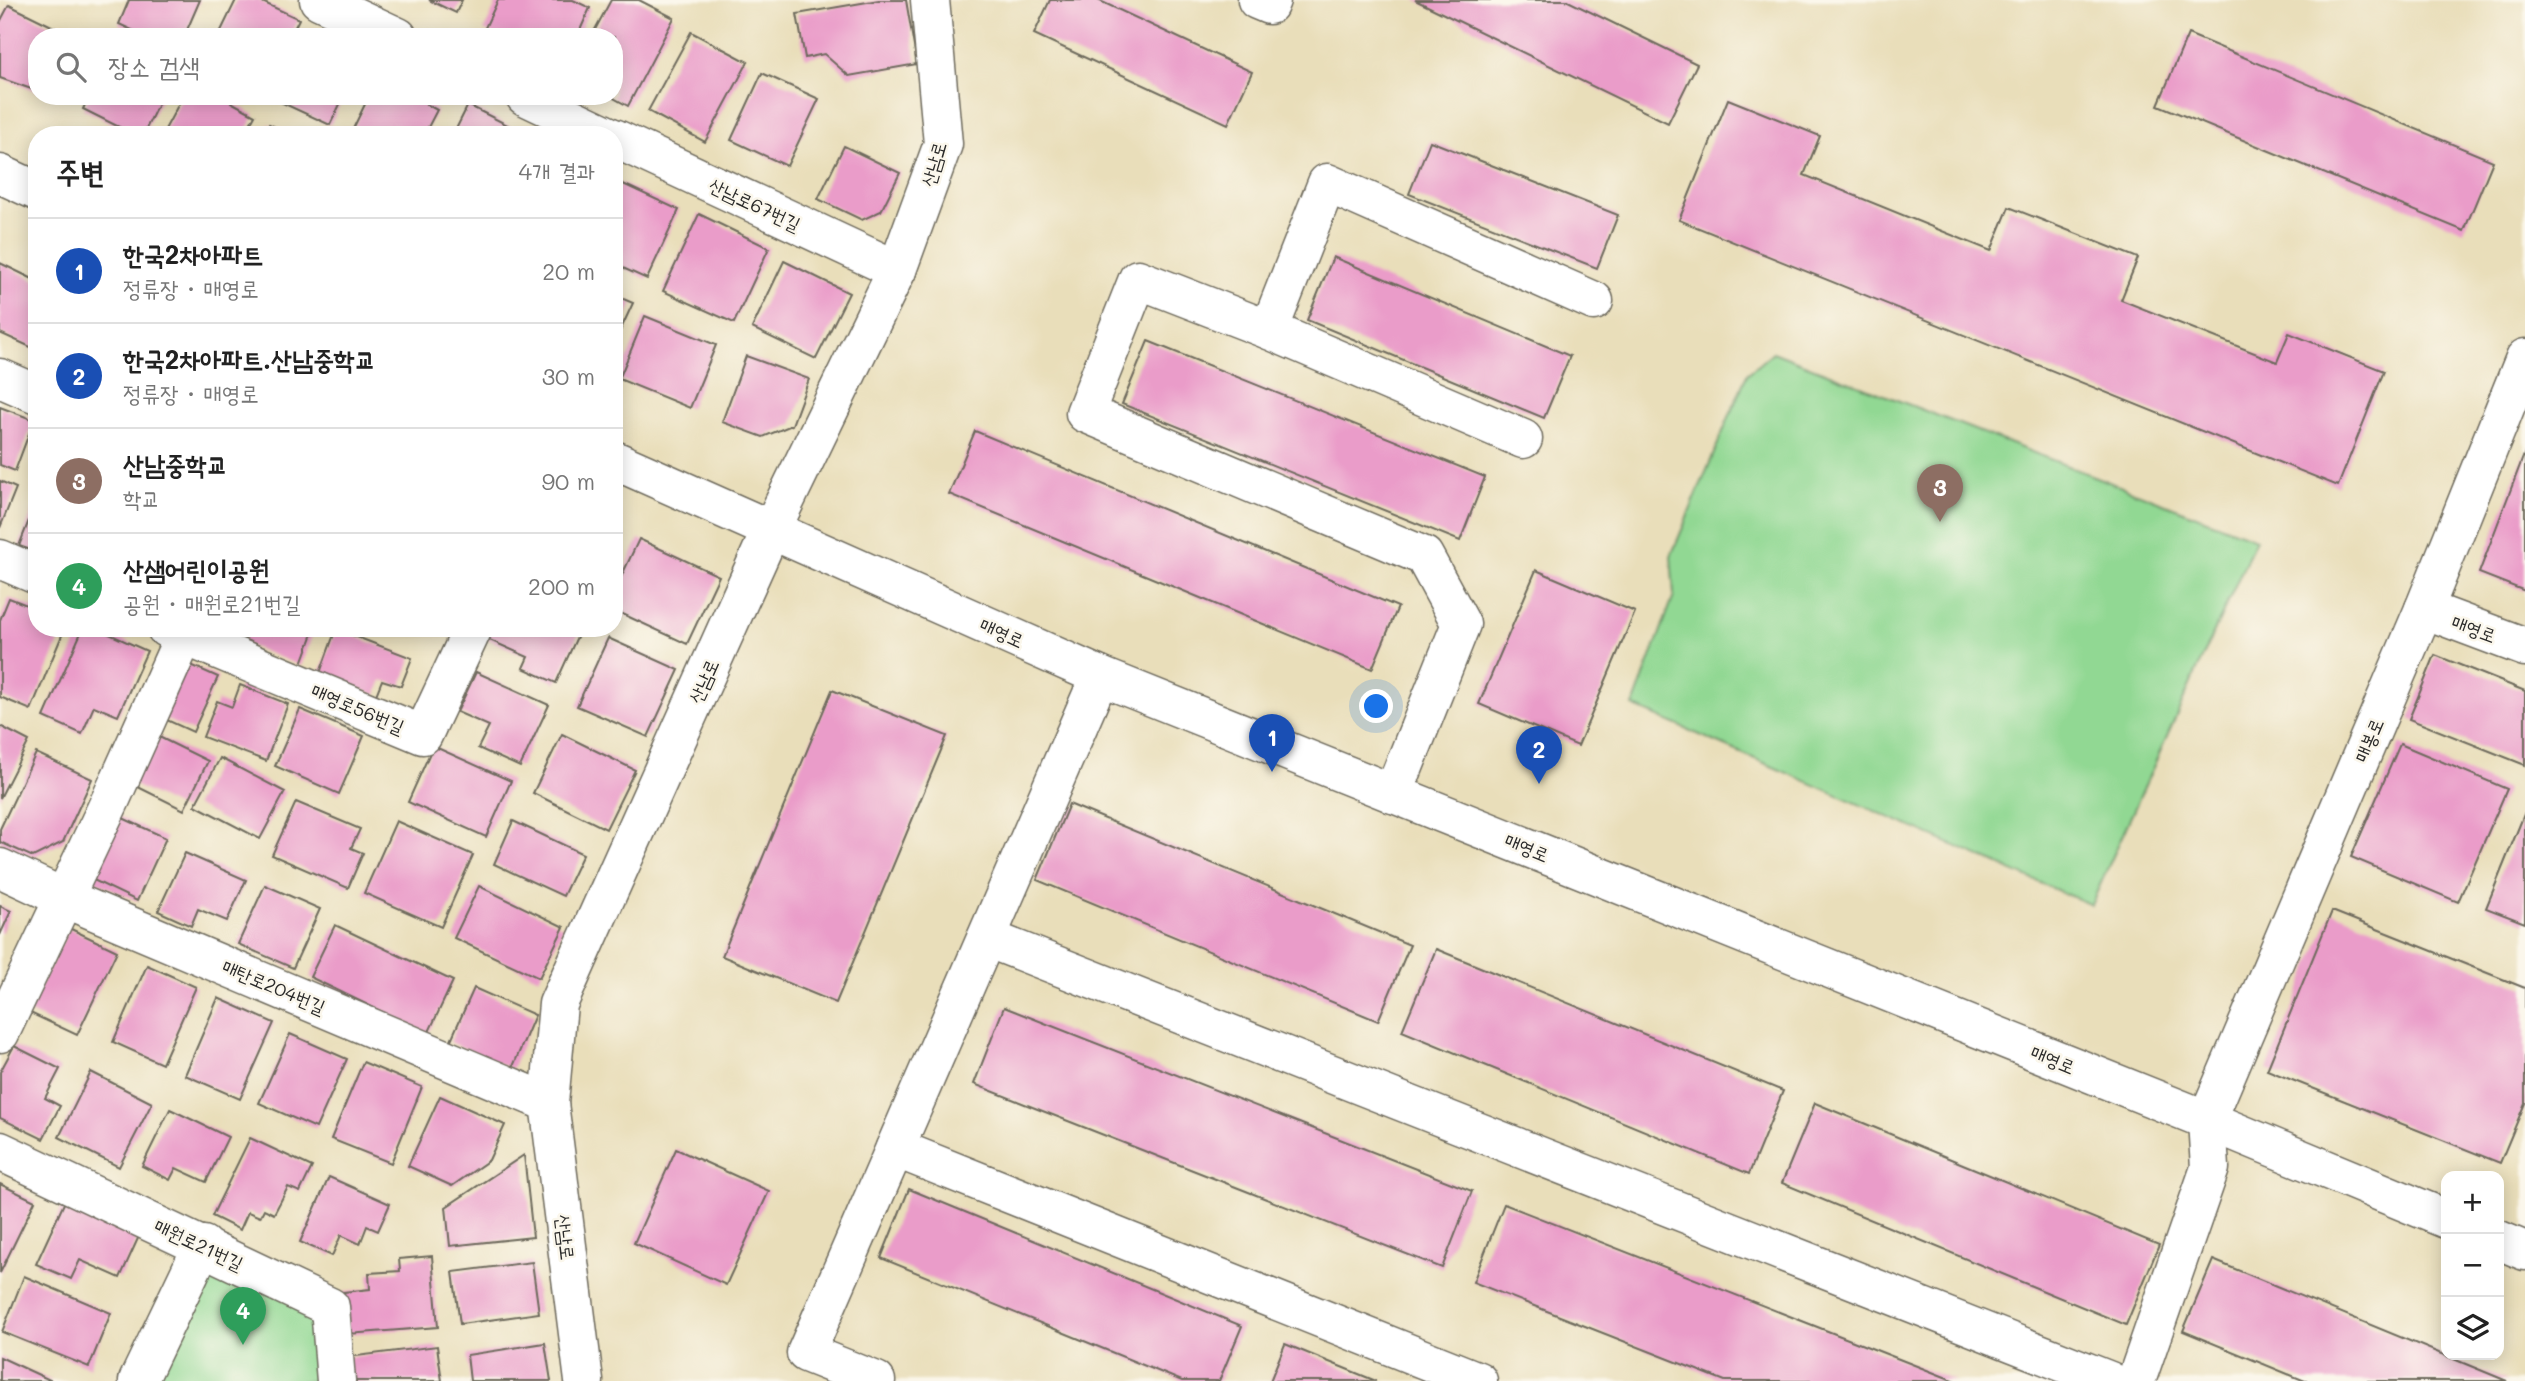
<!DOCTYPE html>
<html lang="ko">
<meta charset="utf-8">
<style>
body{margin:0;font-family:Mali,"Poor Story",sans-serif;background:#f6f6f6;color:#222}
.controls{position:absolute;right:21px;bottom:21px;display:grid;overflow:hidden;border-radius:14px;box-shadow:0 4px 18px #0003}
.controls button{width:63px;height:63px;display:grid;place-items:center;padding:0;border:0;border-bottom:2px solid #e0e0e0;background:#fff;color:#222;font:35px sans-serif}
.you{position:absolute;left:1377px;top:707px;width:24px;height:24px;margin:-18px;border:5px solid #fff;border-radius:50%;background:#1a73e8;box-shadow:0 0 0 10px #1a73e833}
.badge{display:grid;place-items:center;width:46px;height:46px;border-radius:50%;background:#c8321e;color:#fff;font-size:23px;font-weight:700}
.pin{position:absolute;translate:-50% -58px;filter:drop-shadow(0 2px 4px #0008)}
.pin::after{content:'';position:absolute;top:37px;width:24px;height:21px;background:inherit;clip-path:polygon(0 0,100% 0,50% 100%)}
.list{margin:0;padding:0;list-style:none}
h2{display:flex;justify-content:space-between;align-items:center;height:91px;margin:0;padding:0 28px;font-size:30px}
h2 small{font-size:23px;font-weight:400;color:#767676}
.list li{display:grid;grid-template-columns:46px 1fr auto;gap:21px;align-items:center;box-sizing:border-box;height:105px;padding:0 28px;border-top:2px solid #e0e0e0}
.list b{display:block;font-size:26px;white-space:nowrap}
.list p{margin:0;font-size:23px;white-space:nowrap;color:#767676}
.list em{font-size:23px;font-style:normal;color:#767676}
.icon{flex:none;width:38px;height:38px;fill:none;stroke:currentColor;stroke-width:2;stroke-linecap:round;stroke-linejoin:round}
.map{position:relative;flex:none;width:2525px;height:1381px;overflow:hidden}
.search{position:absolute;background:#fff;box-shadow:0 4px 18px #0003;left:28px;top:28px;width:595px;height:77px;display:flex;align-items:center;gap:18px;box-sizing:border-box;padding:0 24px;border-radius:28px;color:#767676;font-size:26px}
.panel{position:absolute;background:#fff;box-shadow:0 4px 18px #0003;left:28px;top:126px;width:595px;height:511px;border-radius:28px}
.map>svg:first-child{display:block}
.green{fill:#91d893;stroke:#5e825f;stroke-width:2}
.building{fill:#ea9cc9}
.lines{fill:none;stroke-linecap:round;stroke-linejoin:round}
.minor-casing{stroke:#6e6a5d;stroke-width:41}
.tertiary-casing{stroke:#6e6a5d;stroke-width:41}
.minor{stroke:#fff;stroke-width:38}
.tertiary{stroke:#fff;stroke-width:38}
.labels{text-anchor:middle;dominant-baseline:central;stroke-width:5;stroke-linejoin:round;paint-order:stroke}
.street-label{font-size:19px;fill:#2b2b2b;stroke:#fbf7ec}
</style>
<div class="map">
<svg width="2525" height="1381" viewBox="0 0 2525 1381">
<rect width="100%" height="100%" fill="#fbf7ec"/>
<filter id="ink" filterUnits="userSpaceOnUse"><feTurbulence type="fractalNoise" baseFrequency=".0143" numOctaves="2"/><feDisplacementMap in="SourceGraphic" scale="14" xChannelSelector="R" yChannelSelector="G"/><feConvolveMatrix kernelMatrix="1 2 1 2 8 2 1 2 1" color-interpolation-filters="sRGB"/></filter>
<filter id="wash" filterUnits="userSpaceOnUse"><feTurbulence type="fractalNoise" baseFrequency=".00686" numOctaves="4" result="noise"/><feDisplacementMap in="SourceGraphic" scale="28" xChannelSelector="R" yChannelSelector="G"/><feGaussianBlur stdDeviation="1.57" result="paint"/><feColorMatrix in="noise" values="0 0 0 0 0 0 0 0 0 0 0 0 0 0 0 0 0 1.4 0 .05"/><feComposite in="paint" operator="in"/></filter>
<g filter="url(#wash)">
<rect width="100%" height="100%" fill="#e9deba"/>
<g class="green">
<path d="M1773,352L2256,539L2091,905L1633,706L1674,595L1671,556L1747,374Z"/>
<path d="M205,1257L319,1309L326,1381H146Z"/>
</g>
<g id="blocks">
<g class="building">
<path d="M129,0H200L184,37H147L119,24Z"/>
<path d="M236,0H258L299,19L290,37H218Z"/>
<path d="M429,0H462L456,13Z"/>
<path d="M498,0H573L590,8L577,37H499L484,30Z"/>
<path d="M611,0H639L674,18L628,106L610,96H614V37H591Z"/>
<path d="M879,0H906L917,64L849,76L824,54L805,58L797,14Z"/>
<path d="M1050,0H1098L1252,72L1228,124L1034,34Z"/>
<path d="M1415,0H1566L1697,64L1668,123Z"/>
<path d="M9,5L74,37H37V91L0,78V22Z"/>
<path d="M691,32L748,62L705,142L648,111Z"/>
<path d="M2188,34L2493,161L2464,231L2158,105Z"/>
<path d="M762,73L819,99L787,166L731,140Z"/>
<path d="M89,96H162L143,135H135L83,109Z"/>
<path d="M183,96H220L255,115L244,135H162Z"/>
<path d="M277,96H344L330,125L276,100Z"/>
<path d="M369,96H430L426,104L437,110L424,135H350Z"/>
<path d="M1728,99L1820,136L1804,175L1991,251L2009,207L2138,258L2121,300L2277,362L2289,333L2384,371L2338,486L1679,220Z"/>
<path d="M468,105L527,135H453Z"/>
<path d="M269,124L291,135H264Z"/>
<path d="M1430,141L1618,215L1597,268L1409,194Z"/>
<path d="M844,146L900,173L881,211L862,220L818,199Z"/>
<path d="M621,183L679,210L647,279L614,264V197Z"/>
<path d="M699,214L769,248L734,323L663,291Z"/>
<path d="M1333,257L1570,356L1544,418L1307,320Z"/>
<path d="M784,261L849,293L816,359L752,328Z"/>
<path d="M0,263L37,281V350L0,333Z"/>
<path d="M614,295L633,303L614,344Z"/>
<path d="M645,316L716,345L690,408L619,379Z"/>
<path d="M1148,341L1485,477L1460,541L1122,404Z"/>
<path d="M746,356L809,379L792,425L763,437L722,422Z"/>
<path d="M0,407L34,420L15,471L0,465Z"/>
<path d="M975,431L1398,607L1372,669L949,494Z"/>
<path d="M2525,452V591L2479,573Z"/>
<path d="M0,481L16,488L0,528Z"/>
<path d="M37,500V552L19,546Z"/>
<path d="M639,539L719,576L687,644L614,610V592Z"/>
<path d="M1536,570L1635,612L1578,746L1479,704Z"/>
<path d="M9,598L37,609V628H65L31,710L0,697V620Z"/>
<path d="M83,628H96L147,651L118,716L94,706L82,734L44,717Z"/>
<path d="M249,628H315L301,666L243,643Z"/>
<path d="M489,628H581L556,683L523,668L528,657L485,638Z"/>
<path d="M336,629L412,658L401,686L382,680L376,695L320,673Z"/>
<path d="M608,638L679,670L648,737L577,706Z"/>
<path d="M2435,655L2525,691V765L2409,719Z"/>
<path d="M182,661L218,677L193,732L158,716Z"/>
<path d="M476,672L549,705L520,767L478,748L489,726L457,712Z"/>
<path d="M240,685L288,704L266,761L203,737L217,701L232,707Z"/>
<path d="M832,690L947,736L836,1003L722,956Z"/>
<path d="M300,709L364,736L339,794L275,766Z"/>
<path d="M0,726L29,741L0,798Z"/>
<path d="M153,734L208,761L184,810L128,782Z"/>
<path d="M562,734L635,770L606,829L533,793Z"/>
<path d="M2400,744L2507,789L2458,902L2351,857Z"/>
<path d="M433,746L511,781L486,837L408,802Z"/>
<path d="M36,753L92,779L63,842L33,857L0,842V829Z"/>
<path d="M220,758L285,792L260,839L195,805Z"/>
<path d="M296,802L360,829L351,848L363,853L348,888L272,855Z"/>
<path d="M1069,804L1410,945L1378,1021L1037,880Z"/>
<path d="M2525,812V923L2486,908Z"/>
<path d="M114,814L166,838L137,901L85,876Z"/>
<path d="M396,821L473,855L441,927L364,893Z"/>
<path d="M513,821L583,854L563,896L494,864Z"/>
<path d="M185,853L246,880L227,921L198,909L191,926L158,911Z"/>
<path d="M265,885L320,909L293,968L238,944Z"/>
<path d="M479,886L564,927L539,978L454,938Z"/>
<path d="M0,906L11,911L0,935Z"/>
<path d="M2332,911L2525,988V1103L2500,1163L2267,1070Z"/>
<path d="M335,925L453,981L428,1034L310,977Z"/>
<path d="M69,928L117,951L77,1035L28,1012Z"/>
<path d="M1436,949L1783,1091L1749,1174L1402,1031Z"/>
<path d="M147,965L196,987L162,1064L113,1042Z"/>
<path d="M474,988L535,1015L512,1069L450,1042Z"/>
<path d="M218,998L274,1023L240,1099L185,1075Z"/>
<path d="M1004,1007L1472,1191L1442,1268L974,1084Z"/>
<path d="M290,1034L347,1059L316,1128L259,1103Z"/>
<path d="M14,1046L60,1069L45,1098L60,1106L43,1139L0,1118V1072Z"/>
<path d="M363,1062L422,1087L391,1163L331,1139Z"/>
<path d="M91,1072L152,1103L119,1167L59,1137Z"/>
<path d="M440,1096L505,1125L489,1160L452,1186L408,1166Z"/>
<path d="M1815,1103L2159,1245L2126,1325L1782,1183Z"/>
<path d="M170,1109L228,1137L206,1182L176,1168L170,1180L142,1166Z"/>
<path d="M250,1138L312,1167L300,1192L288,1187L274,1214L264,1209L260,1217L248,1212L240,1230L212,1216Z"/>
<path d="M676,1149L769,1191L726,1285L634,1243Z"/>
<path d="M524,1155L533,1237L450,1246L446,1207Z"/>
<path d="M329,1177L390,1204L378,1231L367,1226L360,1244L341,1235L332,1256L300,1242Z"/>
<path d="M0,1184L35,1201L0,1273Z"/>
<path d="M909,1189L1242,1326L1219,1381H1182L881,1258Z"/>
<path d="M65,1201L140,1234L120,1278L80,1260L71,1279L36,1264Z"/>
<path d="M1504,1204L1955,1381H1725L1473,1282Z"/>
<path d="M432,1256L438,1327L348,1334L344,1292L370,1289L369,1273L400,1271L399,1259Z"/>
<path d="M2213,1260L2507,1381H2305L2183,1331Z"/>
<path d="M532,1262L539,1313L460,1324L453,1272Z"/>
<path d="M24,1276L111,1313L89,1367L2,1332Z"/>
<path d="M545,1343L551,1381H470L467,1355Z"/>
<path d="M1285,1344L1376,1381H1270Z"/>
<path d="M437,1346L442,1381H351L348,1357Z"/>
<path d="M0,1357L52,1381H0Z"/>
</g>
</g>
</g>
<g filter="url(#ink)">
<use href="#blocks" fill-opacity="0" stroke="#6e6a5d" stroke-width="2"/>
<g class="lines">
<defs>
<g id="minor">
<path d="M319,0L398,37"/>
<path d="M1257,0L1269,5L1271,0"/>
<path d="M525,96L607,135"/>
<path d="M614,138L897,270"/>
<path d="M1269,330L1327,183L1594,301"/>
<path d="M0,378L37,394"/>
<path d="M0,559L37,575"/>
<path d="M2424,609L2525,647"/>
<path d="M166,628L423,735L473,628"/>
<path d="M1393,794L1461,624L1424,556L1085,413L1138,279L1269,330L1523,439"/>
<path d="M0,868L64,898L549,1103"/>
<path d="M987,938L2110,1381"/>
<path d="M0,1033L111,799L184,636"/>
<path d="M895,1148L1478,1381"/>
<path d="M0,1151L330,1307L336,1381"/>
<path d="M138,1381L203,1245"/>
<path d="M584,1381L549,1103L558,1004L772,528L897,270L943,144L930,0"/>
<path d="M876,1381L806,1353L1100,676"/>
<path d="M2136,1381L2210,1168L2207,1120"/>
</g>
<g id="tertiary">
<path d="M0,174L37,191"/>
<path d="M614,460L1100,676L2207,1120L2446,1219"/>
<path d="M2207,1120L2424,609L2525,358"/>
<path d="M2499,1240L2525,1251"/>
</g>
</defs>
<use href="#minor" class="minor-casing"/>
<use href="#tertiary" class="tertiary-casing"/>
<use href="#minor" class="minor"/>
<use href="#tertiary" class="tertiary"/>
</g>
</g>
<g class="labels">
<g class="street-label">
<text transform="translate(933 164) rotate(-74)">산남로</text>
<text transform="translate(755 204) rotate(25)">산남로67번길</text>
<text transform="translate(2474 628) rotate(20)">매영로</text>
<text transform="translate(1002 632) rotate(24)">매영로</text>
<text transform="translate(703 681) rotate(-66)">산남로</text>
<text transform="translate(358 708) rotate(23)">매영로56번길</text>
<text transform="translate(2368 740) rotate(-67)">매봉로</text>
<text transform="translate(1527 847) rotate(22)">매영로</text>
<text transform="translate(274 986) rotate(23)">매탄로204번길</text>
<text transform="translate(2053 1059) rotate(22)">매영로</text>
<text transform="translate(566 1237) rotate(83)">산남로</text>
<text transform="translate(199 1244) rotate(25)">매원로21번길</text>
</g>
</g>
</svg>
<div class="controls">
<button>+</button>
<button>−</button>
<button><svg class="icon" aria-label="layers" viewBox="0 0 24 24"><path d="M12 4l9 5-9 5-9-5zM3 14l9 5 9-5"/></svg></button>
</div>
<div class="you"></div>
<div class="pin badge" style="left:1272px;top:772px;background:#1a4fb4">1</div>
<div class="pin badge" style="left:1539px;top:784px;background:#1a4fb4">2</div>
<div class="pin badge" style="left:1940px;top:522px;background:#8d6e63">3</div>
<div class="pin badge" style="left:243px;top:1345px;background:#2e9e5b">4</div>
<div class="search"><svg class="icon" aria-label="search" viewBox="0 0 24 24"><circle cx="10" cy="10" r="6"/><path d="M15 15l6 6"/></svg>장소 검색</div>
<section class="panel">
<h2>주변<small>4개 결과</small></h2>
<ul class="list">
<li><span class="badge" style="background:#1a4fb4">1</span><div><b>한국2차아파트</b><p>정류장 · 매영로</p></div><em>20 m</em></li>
<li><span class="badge" style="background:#1a4fb4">2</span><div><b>한국2차아파트.산남중학교</b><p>정류장 · 매영로</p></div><em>30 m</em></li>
<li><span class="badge" style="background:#8d6e63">3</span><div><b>산남중학교</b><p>학교</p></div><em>90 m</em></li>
<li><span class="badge" style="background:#2e9e5b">4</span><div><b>산샘어린이공원</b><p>공원 · 매원로21번길</p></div><em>200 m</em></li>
</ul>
</section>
</div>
